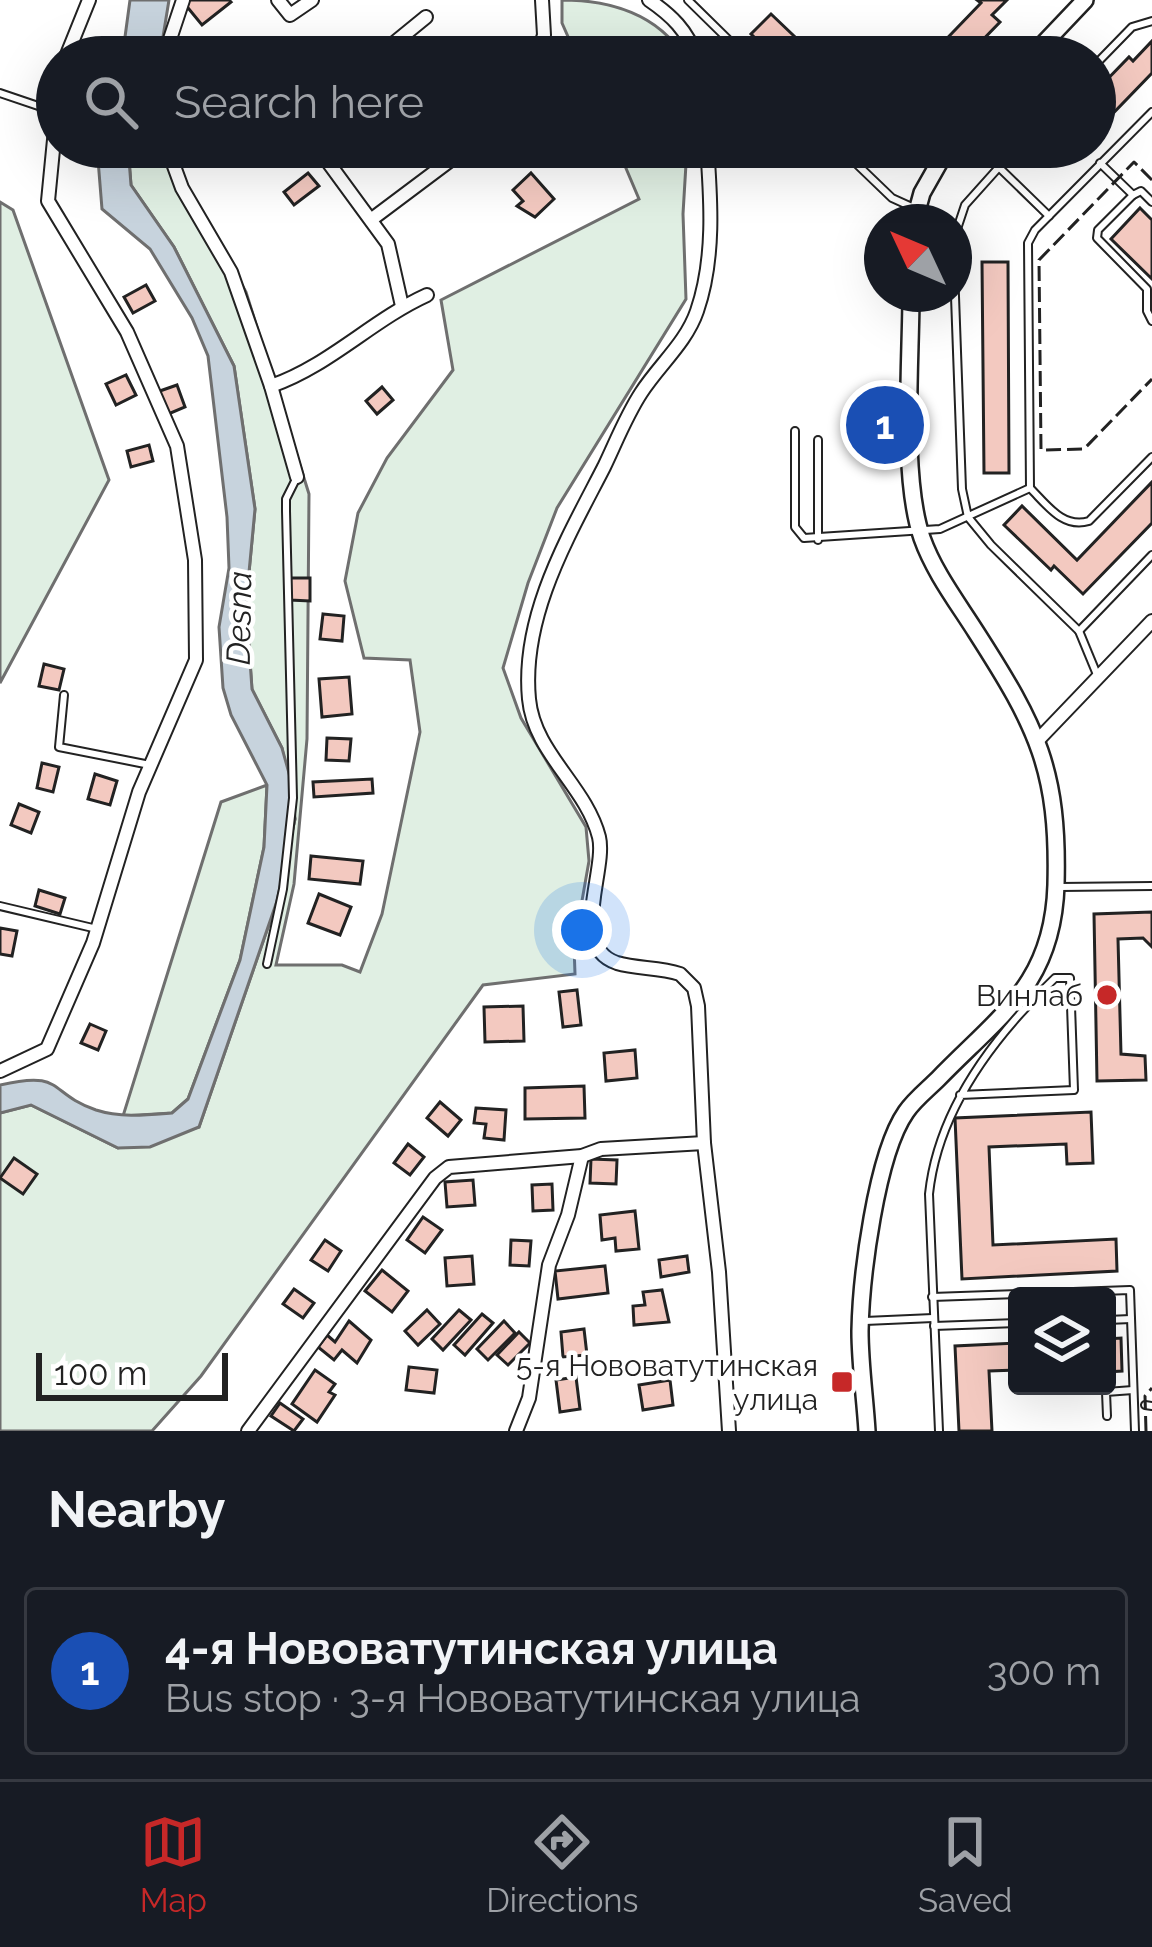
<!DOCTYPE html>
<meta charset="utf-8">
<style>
body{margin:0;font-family:Raleway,sans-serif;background:#20242c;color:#f1f3f6}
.controls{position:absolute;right:36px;bottom:36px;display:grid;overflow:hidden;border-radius:12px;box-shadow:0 12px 48px #0002}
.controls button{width:108px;height:108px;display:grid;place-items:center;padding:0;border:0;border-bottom:3px solid #363941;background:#171b24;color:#f1f3f6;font:60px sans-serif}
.compass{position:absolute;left:864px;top:204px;width:108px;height:108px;border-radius:50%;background:#171b24;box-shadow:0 12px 48px #0002;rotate:314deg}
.scale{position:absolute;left:36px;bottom:30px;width:192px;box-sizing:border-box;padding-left:12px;border:6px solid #222;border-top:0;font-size:33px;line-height:42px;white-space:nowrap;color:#222;-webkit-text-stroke:9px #fff;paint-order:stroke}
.you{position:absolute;left:582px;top:930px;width:42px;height:42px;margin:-30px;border:9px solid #fff;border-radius:50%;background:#1a73e8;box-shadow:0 0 0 18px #1a73e833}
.badge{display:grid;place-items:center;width:78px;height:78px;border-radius:50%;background:#c62828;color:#fff;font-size:39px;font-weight:700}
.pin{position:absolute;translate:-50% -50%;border:6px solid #fff;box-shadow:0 3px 12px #0006}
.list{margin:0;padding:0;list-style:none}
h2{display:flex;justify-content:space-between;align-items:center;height:156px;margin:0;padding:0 48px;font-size:51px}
h2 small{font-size:39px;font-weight:400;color:#9ea1a6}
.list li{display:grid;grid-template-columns:78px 1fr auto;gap:36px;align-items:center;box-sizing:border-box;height:168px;margin:0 24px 24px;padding:0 24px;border:3px solid #363941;border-radius:12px}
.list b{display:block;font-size:45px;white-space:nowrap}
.list p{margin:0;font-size:39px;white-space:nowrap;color:#9ea1a6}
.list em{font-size:39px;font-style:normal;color:#9ea1a6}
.icon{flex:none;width:66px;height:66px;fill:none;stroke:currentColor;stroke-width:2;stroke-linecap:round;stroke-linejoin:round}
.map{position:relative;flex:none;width:1152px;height:1431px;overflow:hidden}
.search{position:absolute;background:#171b24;box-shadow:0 12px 48px #0002;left:36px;right:36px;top:36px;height:132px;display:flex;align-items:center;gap:30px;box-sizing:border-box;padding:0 42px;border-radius:66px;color:#9ea1a6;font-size:45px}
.sheet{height:348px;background:#171b24}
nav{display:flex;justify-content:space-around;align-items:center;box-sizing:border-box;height:168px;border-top:3px solid #363941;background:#171b24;font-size:33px;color:#9ea1a6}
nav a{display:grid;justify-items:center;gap:6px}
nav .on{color:#c62828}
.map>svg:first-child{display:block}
.green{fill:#e0efe3;stroke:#6f6f6f;stroke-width:3}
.water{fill:#c7d3dd;stroke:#6f6f6f;stroke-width:3}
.building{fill:#f3c9c0;stroke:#222;stroke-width:3}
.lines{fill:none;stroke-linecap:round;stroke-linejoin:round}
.service-casing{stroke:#222;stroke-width:10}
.minor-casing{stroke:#222;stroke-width:16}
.tertiary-casing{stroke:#222;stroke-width:20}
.service{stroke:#fff;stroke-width:6}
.minor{stroke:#fff;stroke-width:12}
.tertiary{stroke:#fff;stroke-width:15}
.fence{stroke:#222;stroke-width:3;stroke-dasharray:15 6;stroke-linecap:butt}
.poi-dot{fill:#c62828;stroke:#fff;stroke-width:4.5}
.labels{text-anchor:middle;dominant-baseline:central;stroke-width:9;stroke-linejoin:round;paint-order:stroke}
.poi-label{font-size:30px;fill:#222;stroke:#fff;text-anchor:end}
.water-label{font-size:33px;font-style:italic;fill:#222;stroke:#fff}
</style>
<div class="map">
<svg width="1152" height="1431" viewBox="0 0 1152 1431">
<rect width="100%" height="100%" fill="#fff"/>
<g class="green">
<path d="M562,0C610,0 658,14 684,57H577L562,23Z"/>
<path d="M128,147H166L246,292L309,494L307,739L294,884L276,965H342L360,972L382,914L420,732L410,660L364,658L345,581L358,513L387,458L453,370L441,300L639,199L617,147H687L683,214L686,299L557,508L528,583L503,668L521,718L586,827L589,861L574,946L575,974L483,985L201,1376L152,1431H0V1113L31,1105L118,1148L199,1127L277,901L295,819L282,748L252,690L246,604L255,509L234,366L174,247L131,185Z"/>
<path d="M0,202L13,210L109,480L0,683Z"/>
<path d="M267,785L264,847L240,960L188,1099L172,1113L123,1116L221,802Z"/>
</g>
<g class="water">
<path d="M130,0H169L162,43L153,57H117L125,37Z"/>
<path d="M97,147H128L131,185L174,247L234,366L255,509L246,604L252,689L282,748L292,784L295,819L277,901L199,1127L150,1147L118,1148L31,1105L0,1113V1085C65,1070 47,1093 96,1110C121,1118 147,1115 172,1113L188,1099L240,960L264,847L267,785L231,715L223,688L219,627L229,568L227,517L208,356L192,318L150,249L102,209Z"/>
</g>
<g class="building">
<path d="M187,0H229L231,2L202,25L184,3Z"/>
<path d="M977,0H1007L992,15L1000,22L966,57H933L931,55L981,3Z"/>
<path d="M771,14L816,57H775L751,34Z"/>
<path d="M1152,41V73L1095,132V92L1129,57L1133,61Z"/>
<path d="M308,173L319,186L294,205L284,192Z"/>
<path d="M531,173L554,199L535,217L517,206L523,201L513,190Z"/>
<path d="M1140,208L1152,220V279L1111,239Z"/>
<path d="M982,262H1008L1009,473H984Z"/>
<path d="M146,285L155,301L133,313L124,297Z"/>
<path d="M126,375L136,395L116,405L106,384Z"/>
<path d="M177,385L185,407L166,415L157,392Z"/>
<path d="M382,387L393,400L377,414L366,401Z"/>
<path d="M149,445L153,461L131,467L127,451Z"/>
<path d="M1152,482V523L1083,594L1054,566L1051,570L1004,525L1022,506L1077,560Z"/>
<path d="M290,578H310V601L290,600Z"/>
<path d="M323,614L344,616L342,641L320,639Z"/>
<path d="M44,664L64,669L59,690L39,686Z"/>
<path d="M349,677L352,714L322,717L319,679Z"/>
<path d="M327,738L351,739L349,761L326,760Z"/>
<path d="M42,763L59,767L53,792L37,788Z"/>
<path d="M95,774L117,781L110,805L88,799Z"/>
<path d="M372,779L373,793L314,797L313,782Z"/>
<path d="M19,804L39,812L31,833L11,825Z"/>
<path d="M311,856L363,861L360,884L309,879Z"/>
<path d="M39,890L65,898L60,914L35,906Z"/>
<path d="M319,894L351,907L340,935L308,923Z"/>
<path d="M1152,912V947L1143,938L1118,939L1121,1054L1145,1056L1146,1080L1097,1081L1094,914Z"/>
<path d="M0,928L17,931L12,956L0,954Z"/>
<path d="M577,990L581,1025L563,1027L559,992Z"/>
<path d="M523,1006L524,1041L485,1042L484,1007Z"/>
<path d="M90,1024L106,1031L98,1050L81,1043Z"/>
<path d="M635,1050L637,1078L606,1081L604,1053Z"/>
<path d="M584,1086L585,1118L525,1119V1088Z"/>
<path d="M440,1102L461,1120L448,1136L427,1118Z"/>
<path d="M476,1108L506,1110L504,1140L484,1138L486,1124L474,1123Z"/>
<path d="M1091,1112L1093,1163L1067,1164L1066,1144L989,1147L993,1245L1116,1239L1117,1271L962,1279L955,1118Z"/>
<path d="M408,1144L424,1157L410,1175L394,1163Z"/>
<path d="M14,1158L37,1174L23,1194L0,1178Z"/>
<path d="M591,1159L617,1160L616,1184L590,1183Z"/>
<path d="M473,1180L475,1205L447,1207L445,1182Z"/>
<path d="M552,1184L553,1210L533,1211L532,1185Z"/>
<path d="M635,1211L639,1249L616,1251L615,1238L602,1240L600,1215Z"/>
<path d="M423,1217L442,1230L425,1253L407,1240Z"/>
<path d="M325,1240L341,1251L328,1271L311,1260Z"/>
<path d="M511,1240L531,1241L529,1266L510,1265Z"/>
<path d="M472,1256L474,1284L447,1286L445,1258Z"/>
<path d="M687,1256L689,1272L661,1277L659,1260Z"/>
<path d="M605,1266L608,1293L558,1299L555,1271Z"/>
<path d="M382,1270L408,1291L392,1312L365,1291Z"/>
<path d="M294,1289L314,1303L303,1318L283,1304Z"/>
<path d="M662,1290L669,1322L634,1325L633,1306L645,1305L643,1292Z"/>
<path d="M427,1310L440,1324L418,1345L405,1331Z"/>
<path d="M459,1310L471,1320L443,1350L432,1339Z"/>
<path d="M482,1314L493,1323L465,1355L454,1345Z"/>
<path d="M349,1321L371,1340L357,1363L342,1350L334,1360L318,1347L327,1335L335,1342Z"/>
<path d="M504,1321L515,1333L488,1360L477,1349Z"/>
<path d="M584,1329L587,1355L563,1357L561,1332Z"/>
<path d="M519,1332L530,1343L508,1365L497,1355Z"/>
<path d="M1121,1338L1122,1371L1107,1372V1339Z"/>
<path d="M1017,1343V1370L989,1371L992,1431H959L955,1346Z"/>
<path d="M409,1367L437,1370L434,1393L406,1390Z"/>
<path d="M315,1370L335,1384L329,1392L335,1395L317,1422L292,1404Z"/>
<path d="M576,1377L580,1409L560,1412L556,1380Z"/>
<path d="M670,1380L673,1405L643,1410L639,1385Z"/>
<path d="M280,1403L303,1419L294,1431L271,1416Z"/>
</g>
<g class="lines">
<defs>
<g id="service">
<path d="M688,0L746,57"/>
<path d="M1095,65L1132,27L1152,21"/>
<path d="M0,93L56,112"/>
<path d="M1152,112L1035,230L1028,243L1030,488C1047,505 1063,529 1089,521L1152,457"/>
<path d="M839,147L892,198L914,208"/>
<path d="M978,147L1049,216"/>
<path d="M1100,163L1133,195L1141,191L1152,202"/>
<path d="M1133,195L1098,230L1097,238L1147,289V311L1152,321"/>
<path d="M954,238L965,205L1017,147"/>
<path d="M954,269L962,489L968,517L991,545L1079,631L1152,555"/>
<path d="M795,431V527L804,538L940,529L1030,488"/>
<path d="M818,440V540"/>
<path d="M1079,631L1098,677"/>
<path d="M64,695L59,747L150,765"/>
<path d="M1060,887L1152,886"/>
<path d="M0,906L97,929"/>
<path d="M267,964L283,889L293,798L286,511V499L297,477"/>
<path d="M932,1297L1130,1290L1135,1431"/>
<path d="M1107,1320L1131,1319"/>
<path d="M865,1321L933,1318"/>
<path d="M934,1326L1017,1323"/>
<path d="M1145,1405L1152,1406"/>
<path d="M1107,1416L1106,1392L1133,1390"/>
<path d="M939,1431L929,1194C938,1109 994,1036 1055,978H1070L1074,1090L960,1095"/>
</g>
<g id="minor">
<path d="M278,0L290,15L312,0"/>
<path d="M649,0C671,15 688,31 696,57"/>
<path d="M243,48L250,57"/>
<path d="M66,57L89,0"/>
<path d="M164,57L183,0"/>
<path d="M377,57L426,17"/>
<path d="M537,57L544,35L542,0"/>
<path d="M167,147L182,188L231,272L271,386L297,477"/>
<path d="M317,147L388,244L402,306"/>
<path d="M707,147C711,200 715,259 697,311C686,343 659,365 641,393C626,416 616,442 604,467C568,537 521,616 529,699C534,753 586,786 599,837C607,870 568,947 617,963C637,969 659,967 680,974L694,988L698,1006L704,1143L719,1272L729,1431"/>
<path d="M372,219L468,147"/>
<path d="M271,386C329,366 372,320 427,295"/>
<path d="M1039,739L1152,621"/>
<path d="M0,1071L47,1049L93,943L139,792L196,660L195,560L177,446L127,332L48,201L57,109"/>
<path d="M248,1431L435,1178L449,1167L582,1156L601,1149L704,1143"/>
<path d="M516,1431L529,1398L549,1265L568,1215L582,1156"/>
</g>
<g id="tertiary">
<path d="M1031,57L1085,0"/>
<path d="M914,222L922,193L948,147"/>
<path d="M867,1431C865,1398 860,1364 860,1331C861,1278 876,1155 906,1112C914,1100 928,1089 938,1079C1000,1015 1053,984 1056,885C1059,770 1037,727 976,632C957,602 934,572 922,538C901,477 911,362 911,294"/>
</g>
</defs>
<use href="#service" class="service-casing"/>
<use href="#minor" class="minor-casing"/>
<use href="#tertiary" class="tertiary-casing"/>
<use href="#service" class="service"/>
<use href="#minor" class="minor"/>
<use href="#tertiary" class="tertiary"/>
<g class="fence">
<path d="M1152,180L1134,162L1039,260L1041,450L1084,449L1152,379"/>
<path d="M1146,1431L1145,1396L1152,1388"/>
</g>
</g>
<g class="poi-dot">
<circle cx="1107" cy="995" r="12"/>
<rect x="830" y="1370" width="24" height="24" rx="6"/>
</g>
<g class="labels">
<g class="poi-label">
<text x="1083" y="995">Винлаб</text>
<text x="818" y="1365">5-я Нововатутинская<tspan x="818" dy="34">улица</tspan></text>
</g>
<g class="water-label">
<text transform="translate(239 618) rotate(-89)">Desna</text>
</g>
</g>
</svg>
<div class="controls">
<button><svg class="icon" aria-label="layers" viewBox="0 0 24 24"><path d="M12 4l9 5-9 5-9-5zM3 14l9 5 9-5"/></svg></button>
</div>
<svg class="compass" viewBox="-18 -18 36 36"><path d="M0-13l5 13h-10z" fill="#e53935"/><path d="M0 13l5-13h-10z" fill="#9ea1a6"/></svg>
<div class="scale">100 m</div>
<div class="you"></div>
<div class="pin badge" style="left:885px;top:425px;background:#1a4fb4">1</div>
<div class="search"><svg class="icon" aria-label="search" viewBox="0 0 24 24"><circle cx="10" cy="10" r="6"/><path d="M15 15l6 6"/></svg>Search here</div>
</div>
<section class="sheet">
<h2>Nearby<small></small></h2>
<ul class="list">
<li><span class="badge" style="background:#1a4fb4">1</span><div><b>4-я Нововатутинская улица</b><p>Bus stop · 3-я Нововатутинская улица</p></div><em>300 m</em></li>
</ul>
</section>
<nav>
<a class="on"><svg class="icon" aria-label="map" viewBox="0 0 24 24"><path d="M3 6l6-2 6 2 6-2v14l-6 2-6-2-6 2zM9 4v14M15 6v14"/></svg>Map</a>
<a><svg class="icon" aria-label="directions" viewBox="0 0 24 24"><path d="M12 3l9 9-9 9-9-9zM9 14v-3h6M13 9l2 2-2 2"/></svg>Directions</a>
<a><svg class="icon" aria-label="saved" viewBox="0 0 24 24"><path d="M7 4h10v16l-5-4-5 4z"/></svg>Saved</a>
</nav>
